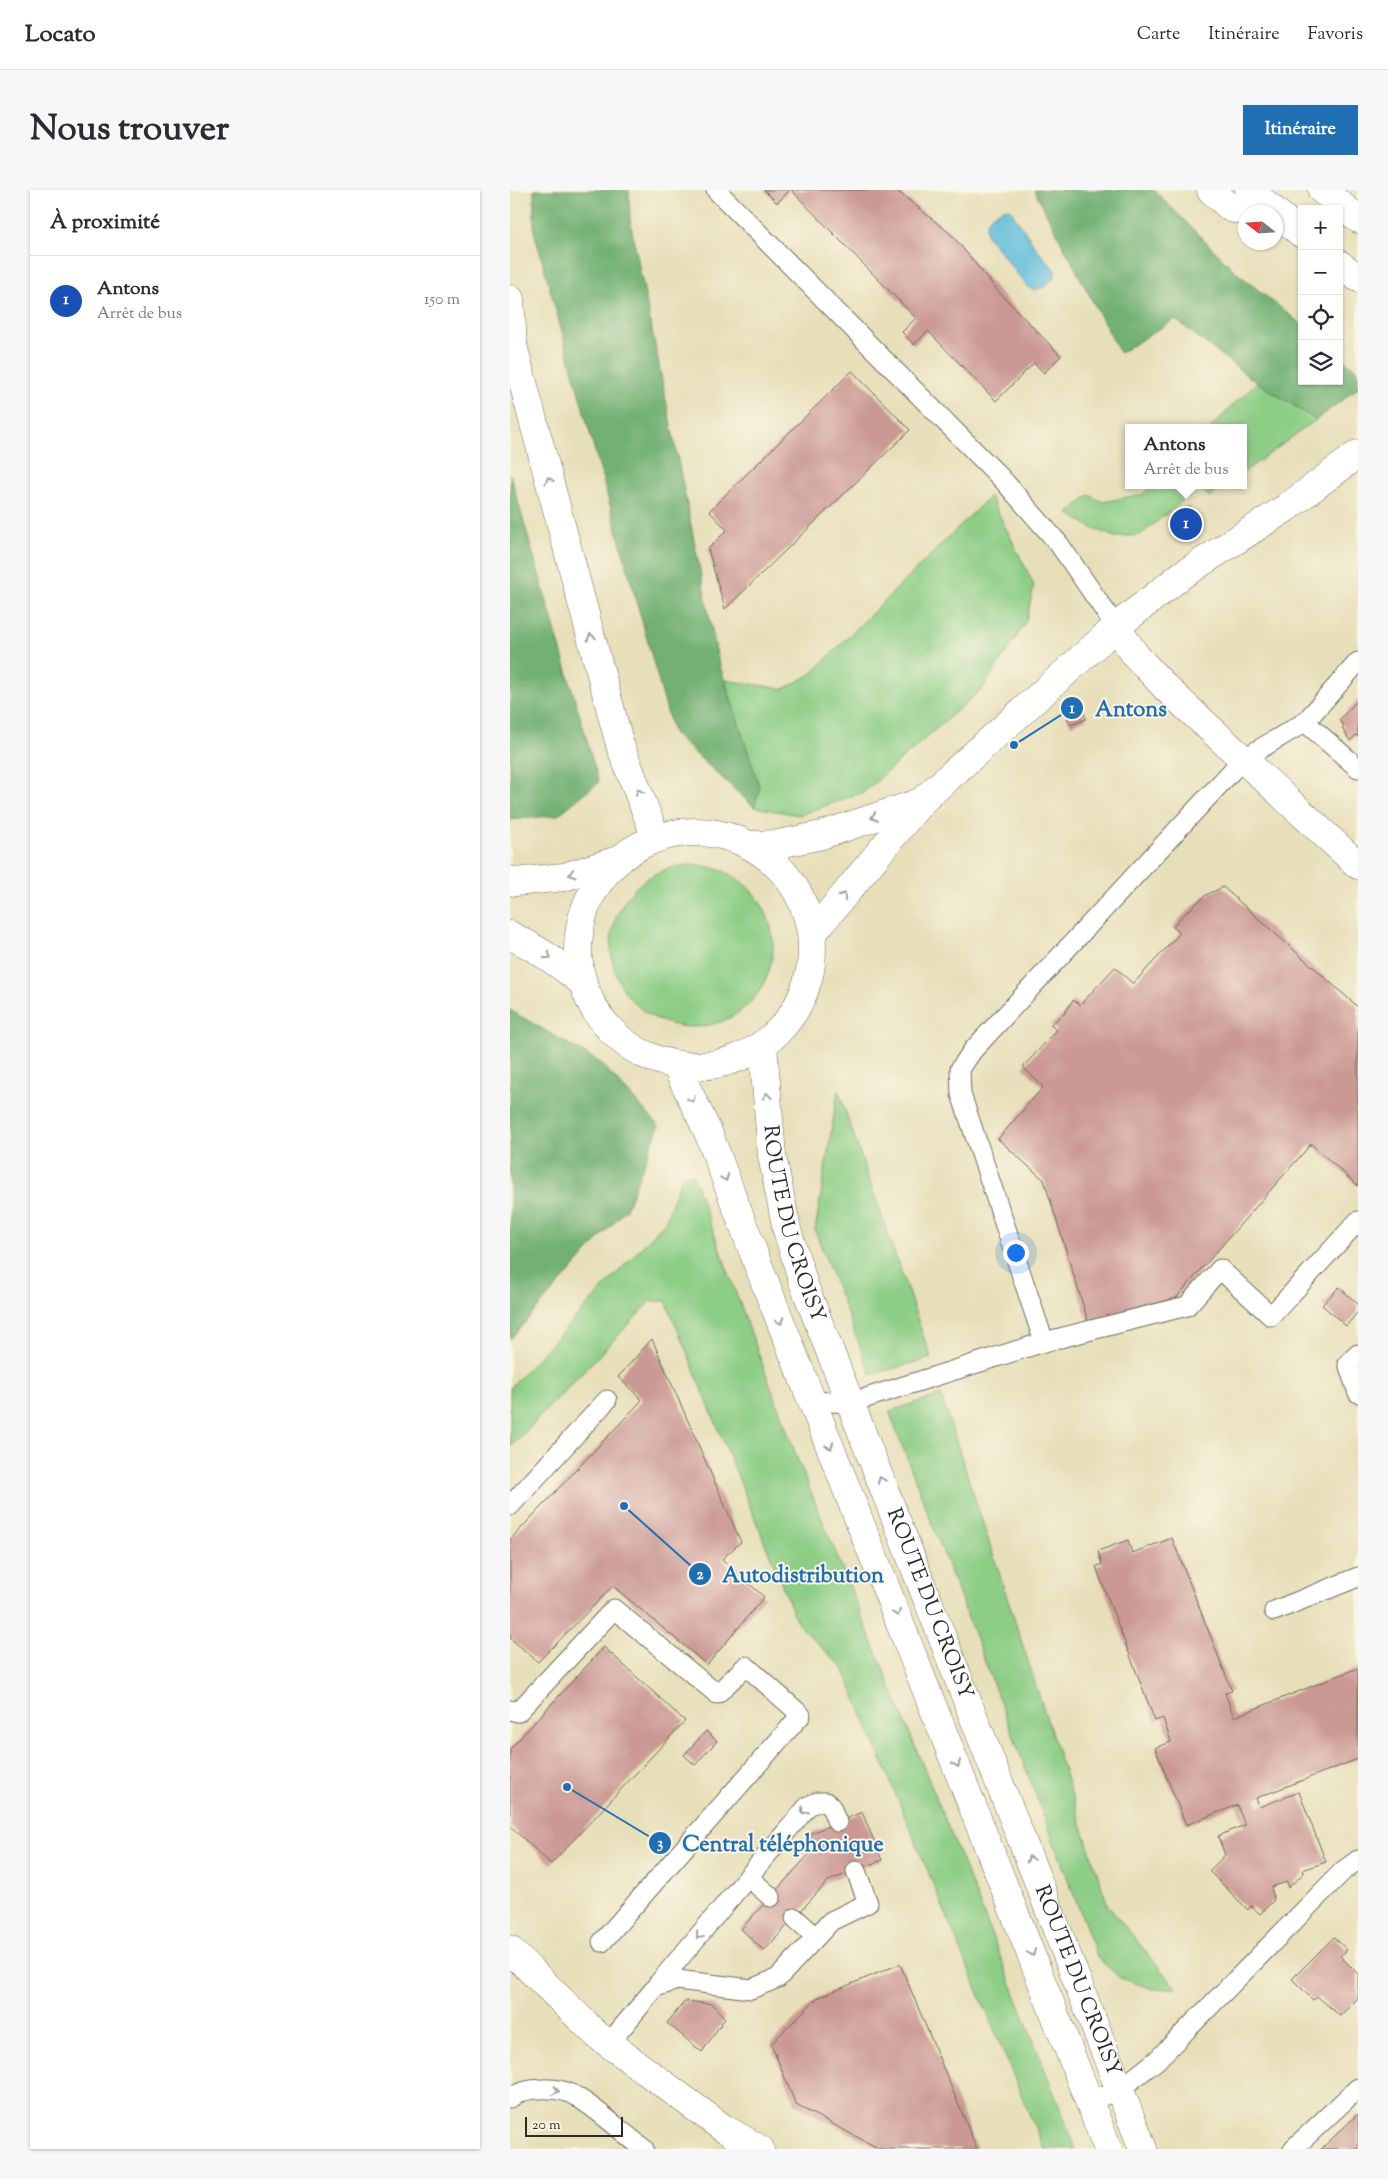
<!DOCTYPE html>
<html lang="fr">
<meta charset="utf-8">
<style>
body{margin:0;font-family:"Sorts Mill Goudy",serif;background:#f7f7f7;color:#2b2b33}
.controls{position:absolute;right:15px;top:15px;display:grid;overflow:hidden;border-radius:0px;box-shadow:0 1px 4px #0004}
.controls button{width:45px;height:45px;display:grid;place-items:center;padding:0;border:0;border-bottom:1px solid #e1e1e2;background:#fff;color:#2b2b33;font:25px sans-serif}
.compass{position:absolute;left:728px;top:15px;width:45px;height:45px;border-radius:50%;background:#fff;box-shadow:0 1px 4px #0004;rotate:287deg}
.scale{position:absolute;left:15px;bottom:12px;width:98px;box-sizing:border-box;padding-left:5px;border:2px solid #2b2b2b;border-top:0;font-size:14px;line-height:18px;white-space:nowrap;color:#2b2b2b;-webkit-text-stroke:4px #fcf5e5;paint-order:stroke}
.you{position:absolute;left:505px;top:1062px;width:18px;height:18px;margin:-12px;border:4px solid #fff;border-radius:50%;background:#1a73e8;box-shadow:0 0 0 8px #1a73e833}
.badge{display:grid;place-items:center;width:32px;height:32px;border-radius:50%;background:#1f6fb2;color:#fff;font-size:16px;font-weight:700}
.pin{position:absolute;translate:-50% -50%;border:2px solid #fff;box-shadow:0 1px 5px #0006}
.popup{position:absolute;left:615px;top:234px;width:122px;height:65px;box-sizing:border-box;display:grid;place-content:center;border-radius:0px;background:#fff;filter:drop-shadow(0 1px 4px #0005);font-size:16px;white-space:nowrap;color:#7c7c81}
.popup b{font-size:19px;color:#2b2b33}
.popup::after{content:'';position:absolute;left:50%;top:100%;margin-left:-10px;border:10px solid transparent;border-top-color:#fff}
.list{margin:0;padding:0;list-style:none}
h2{display:flex;justify-content:space-between;align-items:center;height:65px;margin:0;padding:0 20px;font-size:21px}
h2 small{font-size:16px;font-weight:400;color:#7c7c81}
.list li{display:grid;grid-template-columns:32px 1fr auto;gap:15px;align-items:center;box-sizing:border-box;height:90px;padding:0 20px;border-top:1px solid #e1e1e2}
.list b{display:block;font-size:19px;white-space:nowrap}
.list p{margin:0;font-size:16px;white-space:nowrap;color:#7c7c81}
.list em{font-size:16px;font-style:normal;color:#7c7c81}
.icon{flex:none;width:28px;height:28px;fill:none;stroke:currentColor;stroke-width:2;stroke-linecap:round;stroke-linejoin:round}
.map{position:relative;flex:none;width:848px;height:1959px;overflow:hidden;border-radius:0px}
header{display:flex;align-items:center;gap:30px;box-sizing:border-box;height:70px;padding:0 25px;background:#fff;border-bottom:1px solid #e1e1e2}
header strong{font-size:24px}
nav{display:flex;gap:28px;margin-inline-start:auto;font-size:18px}
.intro{display:flex;align-items:center;justify-content:space-between;box-sizing:border-box;height:120px;padding:0 30px}
h1{margin:0;font-size:35px}
.button{padding:12px 22px;border-radius:0px;background:#1f6fb2;color:#fff;font-size:18px;font-weight:700}
main{display:flex;gap:30px;padding:0 30px}
aside{flex:1;background:#fff;border-radius:0px;box-shadow:0 1px 4px #0004}
.map>svg:first-child{display:block}
.green{fill:#8dce86;stroke:#5c7c58}
.forest{fill:#72b173;stroke:#4e6e4f}
.water{fill:#5ebddc;stroke:#447484}
.building{fill:#cb9994}
.lines{fill:none;stroke-linecap:round;stroke-linejoin:round}
.lane-casing{stroke:#6d6a5d;stroke-width:21}
.street-casing{stroke:#6d6a5d;stroke-width:29}
.secondary-casing{stroke:#6d6a5d;stroke-width:29}
.highway-casing{stroke:#6d6a5d;stroke-width:29}
.lane{stroke:#fff;stroke-width:19}
.street{stroke:#fff;stroke-width:28}
.secondary{stroke:#fff;stroke-width:28}
.highway{stroke:#fff;stroke-width:28}
.oneway{stroke:#a0a0a0}
.labels{text-anchor:middle;dominant-baseline:central;stroke-width:4;stroke-linejoin:round;paint-order:stroke}
.street-label{font-size:21px;fill:#2b2b2b;stroke:#fcf5e5}
.leader{fill:none;stroke:#1f6fb2;stroke-width:2}
.callout-dot{fill:#1f6fb2;stroke:#fcf5e5;stroke-width:2}
.mark-label{font-size:15px;text-anchor:middle;font-weight:bold;fill:#fff}
.callout-label{font-size:22px;text-anchor:middle;font-weight:bold;fill:#1f6fb2;stroke:#fcf5e5;stroke-width:4;stroke-linejoin:round;paint-order:stroke}
</style>
<header>
<strong>Locato</strong>
<nav><a>Carte</a><a>Itinéraire</a><a>Favoris</a></nav>
</header>
<div class="intro"><h1>Nous trouver</h1><a class="button">Itinéraire</a></div>
<main>
<aside>
<h2>À proximité<small></small></h2>
<ul class="list">
<li><span class="badge" style="background:#1a4fb4">1</span><div><b>Antons</b><p>Arrêt de bus</p></div><em>150 m</em></li>
</ul>
</aside>
<div class="map">
<svg width="848" height="1959" viewBox="0 0 848 1959">
<rect width="100%" height="100%" fill="#fcf5e5"/>
<filter id="ink" filterUnits="userSpaceOnUse"><feTurbulence type="fractalNoise" baseFrequency=".02" numOctaves="2"/><feDisplacementMap in="SourceGraphic" scale="10" xChannelSelector="R" yChannelSelector="G"/><feConvolveMatrix kernelMatrix="1 2 1 2 8 2 1 2 1" color-interpolation-filters="sRGB"/></filter>
<filter id="wash" filterUnits="userSpaceOnUse"><feTurbulence type="fractalNoise" baseFrequency=".0096" numOctaves="4" result="noise"/><feDisplacementMap in="SourceGraphic" scale="20" xChannelSelector="R" yChannelSelector="G"/><feGaussianBlur stdDeviation="1.12" result="paint"/><feColorMatrix in="noise" values="0 0 0 0 0 0 0 0 0 0 0 0 0 0 0 0 0 1.4 0 .05"/><feComposite in="paint" operator="in"/></filter>
<g filter="url(#wash)">
<rect width="100%" height="100%" fill="#e7dfb9"/>
<g class="green">
<path d="M747,192L806,230L734,282V238H700Z"/>
<path d="M642,295H715L699,307L690,297L630,345L605,347L580,337L558,323L579,305L593,312L633,304Z"/>
<path d="M480,306L524,395L516,432L473,498L354,602L289,625L244,617L250,599L215,490L274,499L301,484Z"/>
<circle cx="182" cy="756" r="81"/>
<path d="M328,900L421,1168L361,1185L305,1041Z"/>
<path d="M182,984L289,1273L466,1705L566,1959H534L333,1478L288,1434L156,1111H141L0,1258V1198L155,1032L172,986Z"/>
<path d="M431,1205L598,1716L666,1798L643,1799L610,1788L588,1768L379,1221Z"/>
</g>
<g class="forest">
<path d="M24,0H119L120,30L208,470L250,599L244,617L163,543L24,41Z"/>
<path d="M524,0H644L727,83L792,135V191H829V166L848,181V198L806,230L739,187L665,129L610,163Z"/>
<path d="M0,284L89,592L48,625L0,630Z"/>
<path d="M0,820L91,873L149,936L116,1019L0,1149Z"/>
</g>
<path class="water" d="M493,19H500L528,61L545,80V87L535,97L523,100L517,96L477,45C473,30 481,26 493,19Z"/>
<g id="blocks">
<g class="building">
<path d="M254,0H280L267,13Z"/>
<path d="M281,0H386L441,44L488,101L551,166L534,183L524,173L486,211L418,141L404,155L392,142L406,128Z"/>
<path d="M342,181L400,240L215,419L198,359L217,340L199,321Z"/>
<path d="M680,317L684,324L670,332L665,325Z"/>
<path d="M848,510V547L846,545L840,551L832,538L834,536L829,530Z"/>
<path d="M573,521L576,529L561,535L557,528Z"/>
<path d="M713,697L848,817V996L801,954L666,1108L578,1131L534,990L488,949L533,897L513,877L547,840L540,835L554,824L563,810L570,815L605,777L623,794L670,743L663,737L671,727L696,705Z"/>
<path d="M829,1097L848,1114V1122L836,1136L812,1115Z"/>
<path d="M142,1149L231,1352L212,1369L254,1407L197,1475L103,1396L28,1472L0,1448V1350L132,1210L108,1187Z"/>
<path d="M662,1348L722,1501L715,1503L724,1527L848,1478V1569L746,1608L749,1617L789,1602L816,1672L793,1680L794,1683L778,1698L777,1692L761,1697L764,1710L750,1724L741,1716L738,1720L699,1681L715,1665L708,1646L735,1635L727,1615L676,1635L645,1558L661,1552L653,1528L645,1531L586,1377L592,1374L588,1361L618,1350L622,1363Z"/>
<path d="M94,1457L175,1531L41,1674L0,1636V1559Z"/>
<path d="M196,1541L207,1551L185,1575L174,1565Z"/>
<path d="M352,1622L372,1670L318,1691L254,1761L231,1739L304,1659L299,1644Z"/>
<path d="M824,1747L837,1760L830,1766L848,1784V1808L830,1826L808,1807L803,1810L782,1789Z"/>
<path d="M390,1774L467,1959H370L286,1915L261,1854L307,1808Z"/>
<path d="M175,1811L202,1814L215,1828L192,1862L157,1833Z"/>
<path d="M848,1924V1959H811Z"/>
</g>
</g>
</g>
<g filter="url(#ink)">
<use href="#blocks" fill-opacity="0" stroke="#6d6a5d" stroke-width="1"/>
<g class="lines">
<defs>
<g id="lane">
<path d="M206,0L493,290L549,354L606,437"/>
<path d="M848,472L795,532L848,578"/>
<path d="M534,1152L677,1116L710,1079L761,1126L848,1031"/>
<path d="M848,1164L838,1174L848,1203"/>
<path d="M302,1211L340,1213L534,1152L451,904L450,879L463,860L733,569L795,532"/>
<path d="M0,1316L97,1210"/>
<path d="M764,1421L848,1387"/>
<path d="M0,1520L8,1522L104,1419L207,1504L236,1476L291,1525L92,1752"/>
<path d="M238,1687L261,1707"/>
<path d="M285,1728L306,1747"/>
<path d="M147,1795L298,1616L307,1612H316L321,1617L327,1632"/>
<path d="M99,1853L146,1797L167,1790L241,1799L268,1788L321,1731L358,1713L346,1681"/>
<path d="M0,1908C16,1896 50,1896 67,1907C90,1921 112,1942 134,1959"/>
<path d="M579,1911L609,1900L647,1870L834,1680L848,1670"/>
<path d="M783,1959L848,1898"/>
</g>
<g id="street">
<path d="M606,437L627,467L657,499L848,675"/>
<path d="M0,1760L87,1845L213,1938L250,1959"/>
</g>
<g id="secondary">
<circle cx="185" cy="759" r="117"/>
<path d="M239,655L269,654L312,645L411,612"/>
<path d="M0,690L5,692L54,687L108,670"/>
<path d="M302,744L411,612L606,437L672,385L776,318L848,264"/>
<path d="M0,745C27,758 50,774 73,793"/>
<path id="s1" d="M253,856L262,966L277,1040L294,1095L633,1959"/>
<path d="M166,876L198,942L252,1085L598,1959"/>
</g>
<g id="highway">
<path d="M701,0L721,18L739,22"/>
<path d="M739,0L792,44"/>
<path d="M812,0L848,29"/>
<path d="M829,74L848,88"/>
<path d="M0,109L3,154"/>
<path d="M0,144L110,555L146,648"/>
</g>
</defs>
<use href="#lane" class="lane-casing"/>
<use href="#street" class="street-casing"/>
<use href="#secondary" class="secondary-casing"/>
<use href="#highway" class="highway-casing"/>
<use href="#lane" class="lane"/>
<use href="#street" class="street"/>
<use href="#secondary" class="secondary"/>
<use href="#highway" class="highway"/>
</g>
<defs><path id="oneway-chevron" d="M-2-3.5L2.5 0L-2 3.5" fill="none" stroke-width="1.6" stroke-linecap="round" stroke-linejoin="round" transform="scale(1.25)"/></defs>
<g class="oneway">
<use href="#oneway-chevron" transform="translate(39 290) rotate(-105)"/>
<use href="#oneway-chevron" transform="translate(81 447) rotate(-105)"/>
<use href="#oneway-chevron" transform="translate(129 602) rotate(-111)"/>
<use href="#oneway-chevron" transform="translate(364 627) rotate(162)"/>
<use href="#oneway-chevron" transform="translate(62 684) rotate(163)"/>
<use href="#oneway-chevron" transform="translate(333 706) rotate(-52)"/>
<use href="#oneway-chevron" transform="translate(38 766) rotate(33)"/>
<use href="#oneway-chevron" transform="translate(257 906) rotate(-94)"/>
<use href="#oneway-chevron" transform="translate(182 909) rotate(65)"/>
<use href="#oneway-chevron" transform="translate(215 988) rotate(69)"/>
<use href="#oneway-chevron" transform="translate(270 1131) rotate(68)"/>
<use href="#oneway-chevron" transform="translate(320 1256) rotate(68)"/>
<use href="#oneway-chevron" transform="translate(371 1290) rotate(-111)"/>
<use href="#oneway-chevron" transform="translate(387 1423) rotate(68)"/>
<use href="#oneway-chevron" transform="translate(447 1574) rotate(68)"/>
<use href="#oneway-chevron" transform="translate(294 1621) rotate(133)"/>
<use href="#oneway-chevron" transform="translate(520 1669) rotate(-111)"/>
<use href="#oneway-chevron" transform="translate(189 1746) rotate(130)"/>
<use href="#oneway-chevron" transform="translate(522 1763) rotate(69)"/>
<use href="#oneway-chevron" transform="translate(46 1901) rotate(13)"/>
</g>
</g>
<g class="labels">
<g class="street-label">
<text stroke="none"><textPath href="#s1" startOffset="181">ROUTE DU CROISY</textPath></text>
<text stroke="none"><textPath href="#s1" startOffset="586">ROUTE DU CROISY</textPath></text>
<text stroke="none"><textPath href="#s1" startOffset="991">ROUTE DU CROISY</textPath></text>
</g>
</g>
<path class="leader" d="M504 555L562 518M114 1316L190 1384M57 1597L150 1653"/>
<g class="callout-dot">
<circle cx="504" cy="555" r="5"/>
<circle cx="114" cy="1316" r="5"/>
<circle cx="57" cy="1597" r="5"/>
<circle cx="562" cy="518" r="12"/>
<circle cx="190" cy="1384" r="12"/>
<circle cx="150" cy="1653" r="12"/>
</g>
<g class="mark-label">
<text x="562" y="523">1</text>
<text x="190" y="1389">2</text>
<text x="150" y="1658">3</text>
</g>
<g class="callout-label">
<text x="621" y="526">Antons</text>
<text x="293" y="1392">Autodistribution</text>
<text x="273" y="1661">Central téléphonique</text>
</g>
</svg>
<div class="controls">
<button>+</button>
<button>−</button>
<button><svg class="icon" aria-label="locate" viewBox="0 0 24 24"><circle cx="12" cy="12" r="6"/><path d="M12 2v4M12 18v4M2 12h4M18 12h4"/></svg></button>
<button><svg class="icon" aria-label="layers" viewBox="0 0 24 24"><path d="M12 4l9 5-9 5-9-5zM3 14l9 5 9-5"/></svg></button>
</div>
<svg class="compass" viewBox="-18 -18 36 36"><path d="M0-13l5 13h-10z" fill="#e53935"/><path d="M0 13l5-13h-10z" fill="#7c7c81"/></svg>
<div class="scale">20 m</div>
<div class="you"></div>
<div class="pin badge" style="left:676px;top:334px;background:#1a4fb4">1</div>
<div class="popup"><b>Antons</b>Arrêt de bus</div>
</div>
</main>
